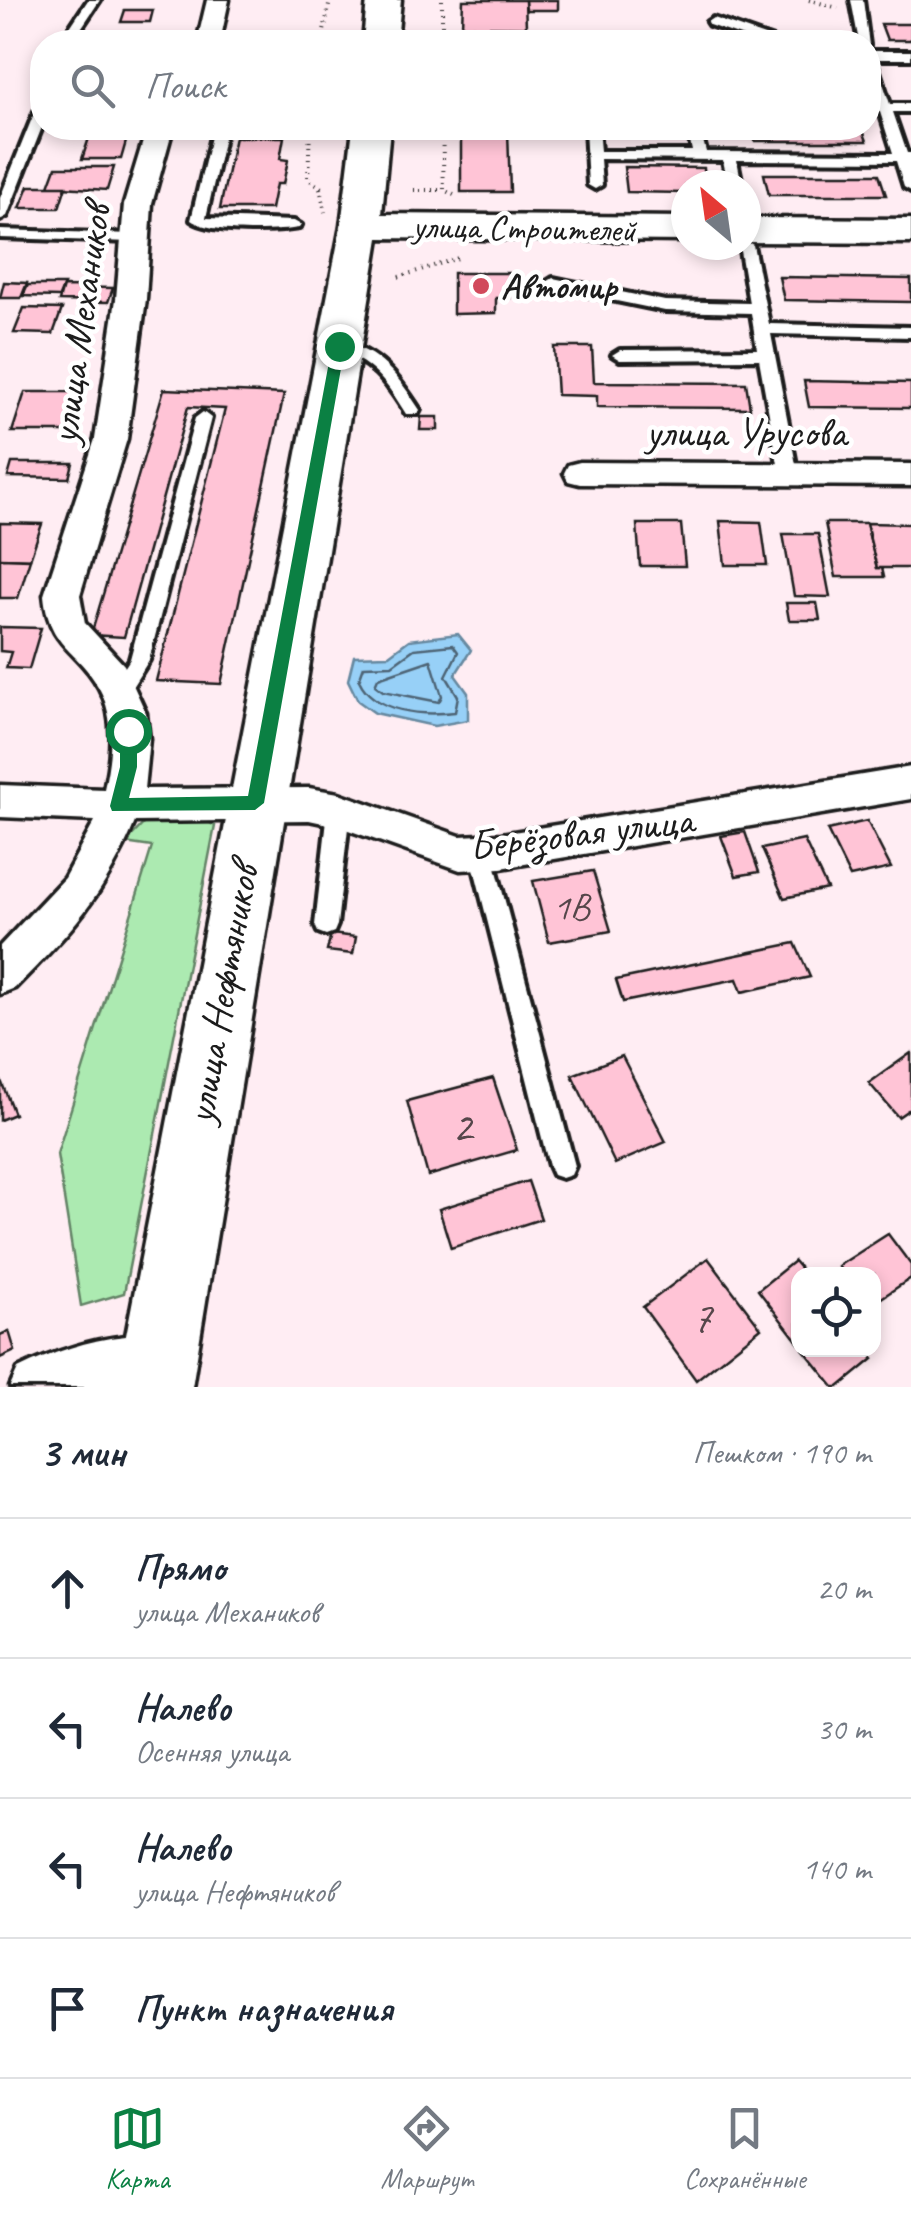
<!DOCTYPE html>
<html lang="ru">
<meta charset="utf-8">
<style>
body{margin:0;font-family:Caveat,sans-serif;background:#f2f2f3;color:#1f2937}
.controls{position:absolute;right:30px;bottom:30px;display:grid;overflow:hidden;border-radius:20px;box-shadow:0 5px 15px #0003}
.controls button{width:90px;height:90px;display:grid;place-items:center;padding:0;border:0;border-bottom:2px solid #e0e1e3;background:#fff;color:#1f2937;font:50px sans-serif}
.compass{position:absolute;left:671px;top:170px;width:90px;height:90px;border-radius:50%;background:#fff;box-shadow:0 5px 15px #0003;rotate:331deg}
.stop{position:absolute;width:30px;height:30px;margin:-22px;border:8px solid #0b8043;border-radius:50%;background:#fff}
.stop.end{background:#0b8043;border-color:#fff;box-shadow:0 2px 10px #0008}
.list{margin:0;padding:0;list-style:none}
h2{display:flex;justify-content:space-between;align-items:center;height:130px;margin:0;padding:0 40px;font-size:42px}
h2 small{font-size:32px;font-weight:400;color:#747a83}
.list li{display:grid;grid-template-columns:65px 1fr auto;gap:30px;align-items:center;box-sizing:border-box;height:140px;padding:0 40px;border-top:2px solid #e0e1e3}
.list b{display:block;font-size:38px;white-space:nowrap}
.list p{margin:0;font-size:32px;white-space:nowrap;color:#747a83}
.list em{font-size:32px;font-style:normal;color:#747a83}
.icon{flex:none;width:55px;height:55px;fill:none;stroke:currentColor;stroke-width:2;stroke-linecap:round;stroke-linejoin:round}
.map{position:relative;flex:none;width:911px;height:1387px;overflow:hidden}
.search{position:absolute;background:#fff;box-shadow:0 5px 15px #0003;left:30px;right:30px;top:30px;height:110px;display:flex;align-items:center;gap:25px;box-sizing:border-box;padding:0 35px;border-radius:40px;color:#747a83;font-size:38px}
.sheet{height:690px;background:#fff}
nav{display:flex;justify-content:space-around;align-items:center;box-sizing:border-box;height:140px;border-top:2px solid #e0e1e3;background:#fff;font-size:28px;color:#747a83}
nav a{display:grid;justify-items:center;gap:5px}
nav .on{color:#0b8043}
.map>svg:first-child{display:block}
.green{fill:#aceab1;stroke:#648366;stroke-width:2.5}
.water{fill:#97d0f7;stroke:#66889f;stroke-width:2.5}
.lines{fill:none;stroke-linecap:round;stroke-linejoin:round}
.shore{stroke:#4d6474;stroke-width:2.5}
.building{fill:#ffc4d6;stroke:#1c1c1c;stroke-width:2.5}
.service-casing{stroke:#1c1c1c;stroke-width:8}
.minor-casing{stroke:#1c1c1c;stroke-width:7}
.secondary-casing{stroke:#1c1c1c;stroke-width:7}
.path{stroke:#1c1c1c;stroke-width:4;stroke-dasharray:1 5;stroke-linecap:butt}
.service{fill:#fff;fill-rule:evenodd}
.minor{fill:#fff;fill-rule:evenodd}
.secondary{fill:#fff;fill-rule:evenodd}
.route{fill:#0b8043}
.poi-dot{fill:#d1495b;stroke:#fff;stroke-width:4}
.labels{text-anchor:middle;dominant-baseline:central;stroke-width:9;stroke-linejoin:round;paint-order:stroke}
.far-street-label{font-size:35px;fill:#1c1c1c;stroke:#fff}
.far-poi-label{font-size:35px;font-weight:bold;fill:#1c1c1c;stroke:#fff;text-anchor:start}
.number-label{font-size:38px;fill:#55464a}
.street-label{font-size:42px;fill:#1c1c1c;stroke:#fff}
.near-number-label{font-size:45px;fill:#55464a}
</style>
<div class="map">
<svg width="911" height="1387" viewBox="0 0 911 1387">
<rect width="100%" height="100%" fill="#ffedf3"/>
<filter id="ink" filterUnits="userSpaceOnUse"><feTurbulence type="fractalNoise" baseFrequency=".01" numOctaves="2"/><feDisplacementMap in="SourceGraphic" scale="20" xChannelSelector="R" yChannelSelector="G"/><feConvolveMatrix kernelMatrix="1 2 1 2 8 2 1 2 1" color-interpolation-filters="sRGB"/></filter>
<g filter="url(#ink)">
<path class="green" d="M191,813L215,826L124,1293L81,1306L57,1154L152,847L125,843L152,815Z"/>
<path class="water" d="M458,634L471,650L455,675L468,693V720L434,726L375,713L358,701L348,680L354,656L389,655L409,640Z"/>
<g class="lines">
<g class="shore">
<path d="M453,645L458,652L446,676L458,696L455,712C423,716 374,713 359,680L364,666L392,665L414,649Z"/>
<path d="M431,660L442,696L439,702L383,691L375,685L378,678Z"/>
</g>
</g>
<g class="building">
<path d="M463,0H525L526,27L462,26Z"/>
<path d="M525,0H558V10H526Z"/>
<path d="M125,10H153L150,22H121Z"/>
<path d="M881,24H911V40H887Z"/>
<path d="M462,26L526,27V42H461Z"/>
<path d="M606,36L660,37V42H607Z"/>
<path d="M613,128H671L672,135L614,134Z"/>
<path d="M752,128H862L867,141H755Z"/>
<path d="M461,131H508L510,192H461Z"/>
<path d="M235,137H284L280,159L288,160L283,184H276L271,209H220Z"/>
<path d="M89,138H127L121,159H82Z"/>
<path d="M56,167H114L107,190L49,186Z"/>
<path d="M624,167L704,168L706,185H686V193L627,192Z"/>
<path d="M764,174H879L886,195H769Z"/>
<path d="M29,186H66L59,208H20Z"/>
<path d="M453,273H509L510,298H496V313L453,314Z"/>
<path d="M779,277L911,279V302L784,300Z"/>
<path d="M4,282L27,283L21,298H0Z"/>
<path d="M28,285H64L59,297L23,296Z"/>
<path d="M63,287L113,288L108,302L59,301Z"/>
<path d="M24,308L62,309L53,334L14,333Z"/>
<path d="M554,347H592L594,382L746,383L750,408L597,407V396L557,395Z"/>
<path d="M804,381L911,383V408L809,407Z"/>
<path d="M164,389L284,394L221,684L156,681L225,409L188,407L124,637L91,635Z"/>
<path d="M25,392H77L66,432H12Z"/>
<path d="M421,417H438V430H420Z"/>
<path d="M12,463H73L69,478L8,477Z"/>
<path d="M720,521L761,522L767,565H725Z"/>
<path d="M0,523L42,524L30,559L0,558Z"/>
<path d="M825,523H866L877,568H882L884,577H836Z"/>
<path d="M866,523L911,524V568H877Z"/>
<path d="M637,524H681L685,566H640Z"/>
<path d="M783,534H818L830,597L794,596Z"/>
<path d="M0,558L30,559L18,598H0Z"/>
<path d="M786,603H817L820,620H789Z"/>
<path d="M0,627L41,628L29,669L6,668L11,652L0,651Z"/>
<path d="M867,821L891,868L850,877L827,830Z"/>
<path d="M745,832L759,872L736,876L721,836Z"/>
<path d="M804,840L827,889L784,898L762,849Z"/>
<path d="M593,871L611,931L549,942L533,881Z"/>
<path d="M331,934L356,937L353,954L327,951Z"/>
<path d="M795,943L810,977L742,992L737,979L623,1002L616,980Z"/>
<path d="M911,1053V1108L898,1117L869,1083Z"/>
<path d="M622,1056L666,1142L615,1164L572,1075Z"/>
<path d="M0,1078L14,1114L0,1120Z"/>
<path d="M493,1078L517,1150L428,1176L407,1101Z"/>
<path d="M528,1181L541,1219L451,1248L439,1209Z"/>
<path d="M888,1234L911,1265V1278L874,1303V1274H844L838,1266Z"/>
<path d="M708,1258L761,1328L696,1380L643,1307Z"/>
<path d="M794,1261L805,1274H798V1342L758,1290Z"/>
<path d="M9,1331L15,1351L0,1358V1335Z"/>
<path d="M804,1350H865L873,1359L839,1387H834Z"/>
</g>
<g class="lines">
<defs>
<g id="service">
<path d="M88,0H100L72,42H60Z"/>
<path d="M851,0H863L869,45L859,42Z"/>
<path d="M713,18L773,39L775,42H758L709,25L707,22Z"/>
<path d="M868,51H911V59H875L890,104H911V112H893L907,153H911V191L904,187L896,161L737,160L742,185H728L723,160L600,159L602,185L595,189L588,185L585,128H598L600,151H692L687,128H700L706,152L893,153L880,112H868V104H877L868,77Z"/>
<path d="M42,107V127L7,216L0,220V198L35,111Z"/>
<path d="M213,128H226L206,218L294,221L301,225L299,228C275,232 210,234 191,220Z"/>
<path d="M0,230L133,234L140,238L133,242L0,238Z"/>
<path d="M746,241L753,245L769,324L911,327V337L771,334L798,475L789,481L780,475L759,359L620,360L612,355L620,350L757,349L751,313L665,311L553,288L545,283L553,278L665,301L749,303L739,245H746Z"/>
<path d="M339,341C380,351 398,376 420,410L418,414H406C387,383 370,359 333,350L331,346Z"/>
<path d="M203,412L211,418L149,660L127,695H113L110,690L130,659L195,418Z"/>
<path d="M339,801L347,804L350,810L337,925L334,932L326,935L318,932L315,925L328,810L331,804Z"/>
<path d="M481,843L489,845L492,852L575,1166L571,1175L562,1178L553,1175L549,1166L470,852L473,845Z"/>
</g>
<g id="minor">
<path d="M207,0H229L220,42H197Z"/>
<path d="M147,128H173L152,204L146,299L127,439L80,595L85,623L124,665L146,713L149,739L144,789L309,788L339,793L460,836L501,834L911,767V799L501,868L460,870L337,826L309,820L135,822C106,894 69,934 15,988L0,994V946L64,878L95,821L0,817V785L104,789C111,757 116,718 99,688C78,649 49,649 44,595L95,439L116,299L124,204Z"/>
<path d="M580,462L911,464V486L580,484L568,481L564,473L568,465Z"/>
<path d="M126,1336H159L177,1344L185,1362L177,1380L161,1387H10L18,1369C53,1352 87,1340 126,1336Z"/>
</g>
<g id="secondary">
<path d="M367,0H401L397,42H363Z"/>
<path d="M353,128H390L382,214L686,217V241L379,238L192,1387H116L341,226Z"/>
<path d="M746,218L911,219V243L746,242Z"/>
</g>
</defs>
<use href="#service" class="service-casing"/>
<use href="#minor" class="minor-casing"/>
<use href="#secondary" class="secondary-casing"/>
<g class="path">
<path d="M442,0V42"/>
<path d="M809,0L838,8"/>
<path d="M322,42L330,0"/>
<path d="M310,128L308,179L322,188"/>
<path d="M442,128L444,190L458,197"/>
<path d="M320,188L325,212"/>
<path d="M414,190H444"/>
<path d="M697,250L725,249"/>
<path d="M399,277L461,257"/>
</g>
<use href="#service" class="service"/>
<use href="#minor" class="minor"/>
<use href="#secondary" class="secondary"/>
</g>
</g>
<path class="route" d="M339,341L345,346L264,803L255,810L112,811L110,806L120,767V731L128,724L137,731V767L129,798L248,796L332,346Z"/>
<circle class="poi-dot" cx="481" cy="286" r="10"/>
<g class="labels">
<g class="far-street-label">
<text transform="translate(524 228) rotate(1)">улица Строителей</text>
</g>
<g class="far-poi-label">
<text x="501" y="286">Автомир</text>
</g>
<g class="number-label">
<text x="571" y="906">1В</text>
</g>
<g class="street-label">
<text transform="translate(80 324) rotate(-82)">улица Механиков</text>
<text x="746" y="432">улица Урусова</text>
<text transform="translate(581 833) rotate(-7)">Берёзовая улица</text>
<text transform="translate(222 994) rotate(-80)">улица Нефтяников</text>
</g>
<g class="near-number-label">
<text x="462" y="1126">2</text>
<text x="702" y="1317">7</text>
</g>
</g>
</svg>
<div class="controls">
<button><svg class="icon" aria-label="locate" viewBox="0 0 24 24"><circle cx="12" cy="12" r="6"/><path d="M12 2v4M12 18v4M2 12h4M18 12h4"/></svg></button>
</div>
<svg class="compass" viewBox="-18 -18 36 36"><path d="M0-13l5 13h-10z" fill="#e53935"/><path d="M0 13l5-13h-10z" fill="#747a83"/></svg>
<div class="stop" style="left:128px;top:731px"></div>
<div class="stop end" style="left:339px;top:346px"></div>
<div class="search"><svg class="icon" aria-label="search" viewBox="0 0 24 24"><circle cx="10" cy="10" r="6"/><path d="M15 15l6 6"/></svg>Поиск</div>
</div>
<section class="sheet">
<h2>3 мин<small>Пешком · 190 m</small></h2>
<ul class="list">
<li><svg class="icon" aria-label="ahead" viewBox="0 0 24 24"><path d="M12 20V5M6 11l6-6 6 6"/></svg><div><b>Прямо</b><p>улица Механиков</p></div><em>20 m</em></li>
<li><svg class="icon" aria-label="left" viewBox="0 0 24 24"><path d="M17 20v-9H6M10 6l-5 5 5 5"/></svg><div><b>Налево</b><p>Осенняя улица</p></div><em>30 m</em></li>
<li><svg class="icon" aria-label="left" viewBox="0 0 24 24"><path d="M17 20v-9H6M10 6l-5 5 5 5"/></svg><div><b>Налево</b><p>улица Нефтяников</p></div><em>140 m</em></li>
<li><svg class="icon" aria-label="arrive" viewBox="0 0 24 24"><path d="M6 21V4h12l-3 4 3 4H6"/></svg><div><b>Пункт назначения</b></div></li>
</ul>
</section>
<nav>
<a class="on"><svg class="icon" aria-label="map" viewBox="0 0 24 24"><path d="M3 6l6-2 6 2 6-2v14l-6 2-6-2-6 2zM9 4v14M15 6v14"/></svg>Карта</a>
<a><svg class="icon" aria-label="directions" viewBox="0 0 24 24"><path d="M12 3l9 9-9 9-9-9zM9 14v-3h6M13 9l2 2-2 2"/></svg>Маршрут</a>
<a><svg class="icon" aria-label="saved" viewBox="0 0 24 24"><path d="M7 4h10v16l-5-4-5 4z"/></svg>Сохранённые</a>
</nav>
